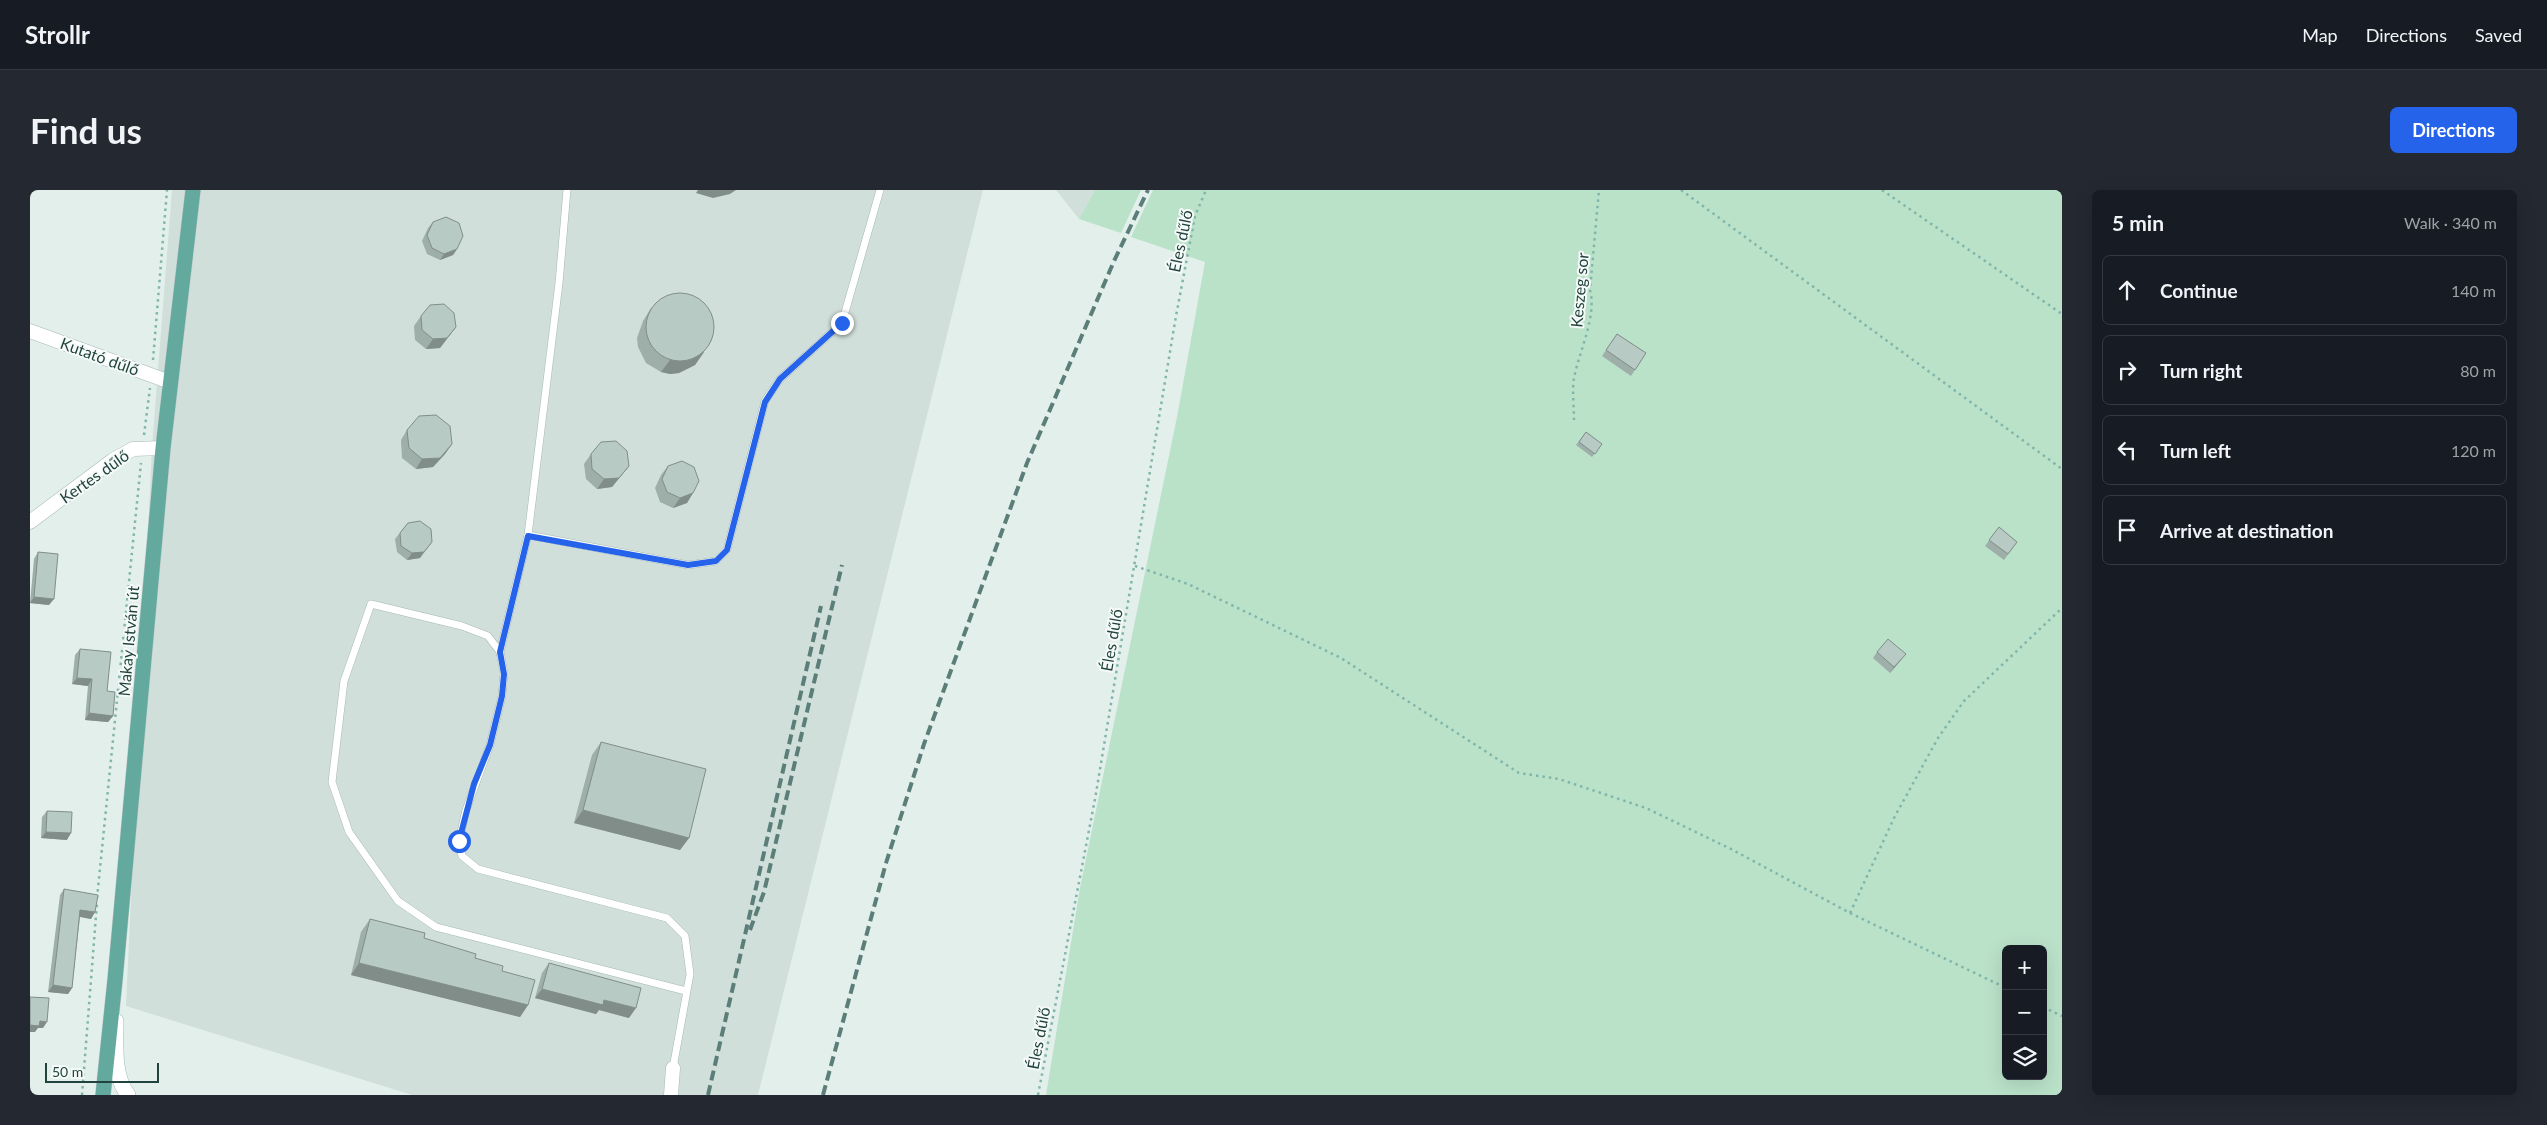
<!DOCTYPE html>
<meta charset="utf-8">
<style>
body{margin:0;font-family:Lato,sans-serif;background:#242831;color:#f1f3f6}
.controls{position:absolute;right:15px;bottom:15px;display:grid;overflow:hidden;border-radius:8px;box-shadow:0 5px 20px #0002}
.controls button{width:45px;height:45px;display:grid;place-items:center;padding:0;border:0;border-bottom:1px solid #363941;background:#171b24;color:#f1f3f6;font:25px sans-serif}
.scale{position:absolute;left:15px;bottom:12px;width:114px;box-sizing:border-box;padding-left:5px;border:2px solid #21433d;border-top:0;font-size:14px;line-height:18px;white-space:nowrap;color:#21433d;-webkit-text-stroke:4px #f5faf8;paint-order:stroke}
.stop{position:absolute;width:15px;height:15px;margin:-11px;border:4px solid #2563eb;border-radius:50%;background:#fff}
.stop.end{background:#2563eb;border-color:#fff;box-shadow:0 1px 5px #0008}
.list{margin:0;padding:0;list-style:none}
h2{display:flex;justify-content:space-between;align-items:center;height:65px;margin:0;padding:0 20px;font-size:21px}
h2 small{font-size:16px;font-weight:400;color:#9ea1a6}
.list li{display:grid;grid-template-columns:32px 1fr auto;gap:15px;align-items:center;box-sizing:border-box;height:70px;margin:0 10px 10px;padding:0 10px;border:1px solid #363941;border-radius:8px}
.list b{display:block;font-size:19px;white-space:nowrap}
.list em{font-size:16px;font-style:normal;color:#9ea1a6}
.icon{flex:none;width:28px;height:28px;fill:none;stroke:currentColor;stroke-width:2;stroke-linecap:round;stroke-linejoin:round}
.map{position:relative;flex:none;width:2032px;height:905px;overflow:hidden;border-radius:8px}
header{display:flex;align-items:center;gap:30px;box-sizing:border-box;height:70px;padding:0 25px;background:#171b24;border-bottom:1px solid #363941}
header strong{font-size:24px}
nav{display:flex;gap:28px;margin-inline-start:auto;font-size:18px}
.intro{display:flex;align-items:center;justify-content:space-between;box-sizing:border-box;height:120px;padding:0 30px}
h1{margin:0;font-size:35px}
.button{padding:12px 22px;border-radius:8px;background:#2563eb;color:#fff;font-size:18px;font-weight:700}
main{display:flex;gap:30px;padding:0 30px}
aside{flex:1;background:#171b24;border-radius:8px;box-shadow:0 5px 20px #0002}
.map>svg:first-child{display:block}
.built{fill:#d1dfda}
.green{fill:#bae2c9;fill-rule:evenodd}
.lines{fill:none;stroke-linecap:round;stroke-linejoin:round}
.service-casing{stroke:#a5b8b3;stroke-width:8}
.minor-casing{stroke:#a5b8b3;stroke-width:15}
.secondary-casing{stroke:#a0bcb5;stroke-width:16}
.primary-casing{stroke:#c1cac9;stroke-width:16}
.path{stroke:#80b6aa;stroke-width:2.5;stroke-dasharray:2.5 4;stroke-linecap:butt}
.service{stroke:#fff;stroke-width:7}
.minor{stroke:#fff;stroke-width:14}
.secondary{stroke:#fff;stroke-width:15}
.primary{stroke:#63a99d;stroke-width:15}
.rail{stroke:#5b7e78;stroke-width:4;stroke-dasharray:10 5;stroke-linecap:butt}
.wall{fill:#9eaea9}
.shaded-wall{fill:#818d89}
.building{fill:#b8cac4;stroke:#818d89}
.route{stroke:#2563eb;stroke-width:6}
.labels{text-anchor:middle;dominant-baseline:central;stroke-width:4;stroke-linejoin:round;paint-order:stroke}
.street-label{font-size:16px;fill:#21433d;stroke:#f5faf8}
</style>
<header>
<strong>Strollr</strong>
<nav><a>Map</a><a>Directions</a><a>Saved</a></nav>
</header>
<div class="intro"><h1>Find us</h1><a class="button">Directions</a></div>
<main>
<div class="map">
<svg width="2032" height="905" viewBox="0 0 2032 905">
<rect width="100%" height="100%" fill="#e3efeb"/>
<g class="built">
<path d="M142,0H953L728,905H382L96,816L122,257Z"/>
<path d="M1026,0H1065L1049,29Z"/>
</g>
<g class="green">
<path d="M1065,0H1111L1091,43L1049,29Z"/>
<path d="M1123,0H2032V905H1016L1050,698L1147,227L1175,72L1101,47ZM1976,759H2013V886H1976Z"/>
</g>
<g class="lines">
<defs>
<g id="service">
<path d="M498,345L529,93L537,0"/>
<path d="M470,462L458,446L432,436L341,414L314,491L302,592L319,642L368,711L406,737L656,801"/>
<path d="M643,878L660,784L655,746L637,728L448,679L432,666L429,651L436,620L460,555L472,506L474,483L470,462L498,345L658,375L686,371L697,360L735,211L750,189L812,133L850,0"/>
</g>
<g id="minor">
<path d="M0,141L140,192"/>
<path d="M0,332L83,270L103,259L133,258"/>
<path d="M641,905L643,878"/>
</g>
<path id="secondary" d="M86,831C86,854 83,886 98,905"/>
<path id="primary" d="M73,905L85,790L133,258L163,0"/>
</defs>
<use href="#service" class="service-casing"/>
<use href="#minor" class="minor-casing"/>
<use href="#secondary" class="secondary-casing"/>
<use href="#primary" class="primary-casing"/>
<g class="path">
<path d="M1651,0L2032,279"/>
<path d="M1852,0L2032,124"/>
<path d="M123,170L137,0"/>
<path d="M1544,230C1544,217 1542,201 1544,188C1549,162 1567,126 1560,100L1569,0"/>
<path d="M114,245L120,198"/>
<path d="M1105,376L1158,394L1311,468L1489,583L1529,589L1616,618L1701,659L1820,723L1976,798"/>
<path d="M67,708L111,273"/>
<path d="M1820,723L1864,628L1908,548L1934,511L2032,418"/>
<path d="M2013,817L2032,826"/>
<path d="M52,905L67,713"/>
<path d="M1008,905L1065,609L1146,126L1165,26L1176,0"/>
</g>
<use href="#service" class="service"/>
<use href="#minor" class="minor"/>
<use href="#secondary" class="secondary"/>
<use href="#primary" class="primary"/>
<g class="rail">
<path d="M720,740L734,702L812,375"/>
<path d="M678,905L791,416"/>
<path d="M793,905L856,673L894,554L997,273L1084,71L1118,0"/>
</g>
</g>
<g class="wall">
<path d="M403,32L427,59L423,65L410,70L397,64L392,51L398,38Z"/>
<path d="M621,118L674,162L665,175L649,183L640,184L631,182L616,173L608,157L607,148L613,131Z"/>
<path d="M391,126L426,137L410,158L396,159L385,150L384,136Z"/>
<path d="M1587,144L1616,163L1601,186L1572,166Z"/>
<path d="M377,240L422,254L415,264L403,277L386,279L372,268L371,250Z"/>
<path d="M1556,242L1572,254L1562,267L1546,255Z"/>
<path d="M561,264L599,276L582,297L567,299L556,289L554,274Z"/>
<path d="M638,276L663,303L657,313L643,318L630,312L625,298L631,285Z"/>
<path d="M378,333L390,368L377,370L367,362L365,349Z"/>
<path d="M1969,337L1987,352L1974,370L1955,356Z"/>
<path d="M8,362L19,415L0,413L4,369Z"/>
<path d="M50,459L77,501L83,526L78,532L55,530L58,496L42,494L45,465Z"/>
<path d="M1847,462L1871,470L1860,483L1843,468Z"/>
<path d="M571,552L659,648L650,660L544,633L562,565Z"/>
<path d="M17,621L37,650L11,648L12,627Z"/>
<path d="M34,699L65,722L61,729L50,727L42,798L38,804L18,802L30,705Z"/>
<path d="M340,729L394,748L445,768L472,781L498,815L490,827L321,785L331,742Z"/>
<path d="M519,773L599,828L569,820L566,824L505,808L512,783Z"/>
</g>
<g class="shaded-wall">
<path d="M668,0H706L700,4L683,8L666,3Z"/>
<path d="M427,59L423,65L410,70L414,64Z"/>
<path d="M426,137L410,158L396,159L403,149Z"/>
<path d="M674,162L665,175L649,183L640,184L631,182L640,170Z"/>
<path d="M422,254L415,264L403,277L386,279L392,269Z"/>
<path d="M599,276L582,297L567,299L574,289Z"/>
<path d="M663,303L657,313L643,318L650,308Z"/>
<path d="M402,352L390,368L377,370L382,363Z"/>
<path d="M4,407L24,409L19,415L0,413Z"/>
<path d="M1876,464L1871,470L1860,483L1864,477Z"/>
<path d="M47,488L62,489L58,496L42,494Z"/>
<path d="M59,523L83,526L78,532L55,530Z"/>
<path d="M553,620L659,648L650,660L544,633Z"/>
<path d="M16,642L41,643L37,650L11,648Z"/>
<path d="M50,720L65,722L61,729L46,726Z"/>
<path d="M329,773L498,815L490,827L321,785Z"/>
<path d="M23,795L42,798L38,804L18,802Z"/>
<path d="M512,799L574,810L606,818L599,828L569,820L566,824L505,808Z"/>
<path d="M10,831L17,832L13,838H8L5,842H0V835Z"/>
</g>
<g class="building">
<path d="M416,27L429,33L433,46L427,59L414,64L402,58L397,45L403,32Z"/>
<circle cx="650" cy="137" r="34"/>
<path d="M414,114L424,123L426,137L417,148L403,149L392,140L391,126L400,115Z"/>
<path d="M1587,144L1616,163L1605,180L1576,160Z"/>
<path d="M406,225L420,236L422,254L410,268L392,269L379,258L377,240L389,226Z"/>
<path d="M1556,242L1572,254L1565,264L1549,252Z"/>
<path d="M586,251L597,261L599,276L589,288L574,289L562,279L561,264L571,252Z"/>
<path d="M652,271L664,277L669,291L663,303L650,308L637,302L632,289L638,276Z"/>
<path d="M390,331L401,339L402,352L394,362L382,363L371,356L370,343L378,333Z"/>
<path d="M1969,337L1987,352L1978,364L1959,350Z"/>
<path d="M8,362L28,364L24,409L4,407Z"/>
<path d="M1858,449L1876,464L1864,477L1847,462Z"/>
<path d="M50,459L81,462L77,501L85,502L83,526L59,523L62,489L47,488Z"/>
<path d="M571,552L676,579L659,648L553,620Z"/>
<path d="M17,621L42,622L41,643L16,642Z"/>
<path d="M34,699L68,705L65,722L50,720L42,798L23,795Z"/>
<path d="M340,729L395,743L394,748L446,764L445,768L473,776L472,781L505,790L498,815L329,773Z"/>
<path d="M519,773L611,798L606,818L574,810L573,815L512,799Z"/>
<path d="M0,807L19,808L17,832L10,831L9,836L0,835Z"/>
</g>
<g class="lines">
<path class="route" d="M429,651L444,594L460,555L472,506L474,484L470,462L498,346L658,375L686,371L697,360L735,212L750,189L812,133"/>
</g>
<g class="labels">
<g class="street-label">
<text transform="translate(1150 51) rotate(-78)">Éles dűlő</text>
<text transform="translate(1549 100) rotate(-85)">Keszeg sor</text>
<text transform="translate(70 166) rotate(20)">Kutató dűlő</text>
<text transform="translate(64 286) rotate(-35)">Kertes dűlő</text>
<text transform="translate(1081 450) rotate(-80)">Éles dűlő</text>
<text transform="translate(98 451) rotate(-85)">Makay István út</text>
<text transform="translate(1008 848) rotate(-79)">Éles dűlő</text>
</g>
</g>
</svg>
<div class="controls">
<button>+</button>
<button>−</button>
<button><svg class="icon" aria-label="layers" viewBox="0 0 24 24"><path d="M12 4l9 5-9 5-9-5zM3 14l9 5 9-5"/></svg></button>
</div>
<div class="scale">50 m</div>
<div class="stop" style="left:429px;top:651px"></div>
<div class="stop end" style="left:812px;top:133px"></div>
</div>
<aside>
<h2>5 min<small>Walk · 340 m</small></h2>
<ul class="list">
<li><svg class="icon" aria-label="ahead" viewBox="0 0 24 24"><path d="M12 20V5M6 11l6-6 6 6"/></svg><div><b>Continue</b></div><em>140 m</em></li>
<li><svg class="icon" aria-label="right" viewBox="0 0 24 24"><path d="M7 20v-9h11M14 6l5 5-5 5"/></svg><div><b>Turn right</b></div><em>80 m</em></li>
<li><svg class="icon" aria-label="left" viewBox="0 0 24 24"><path d="M17 20v-9H6M10 6l-5 5 5 5"/></svg><div><b>Turn left</b></div><em>120 m</em></li>
<li><svg class="icon" aria-label="arrive" viewBox="0 0 24 24"><path d="M6 21V4h12l-3 4 3 4H6"/></svg><div><b>Arrive at destination</b></div></li>
</ul>
</aside>
</main>
